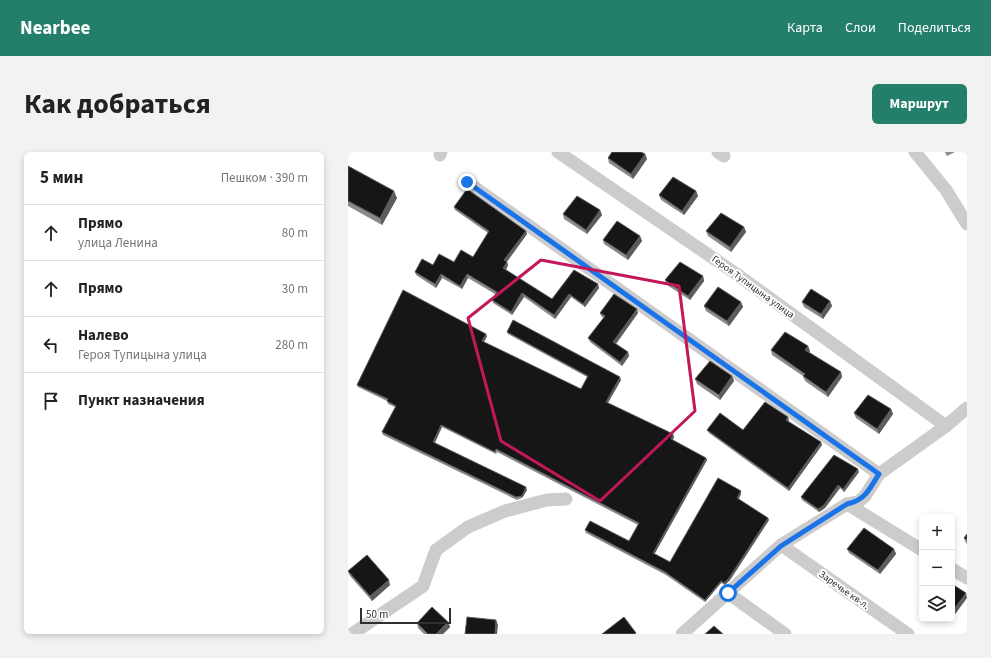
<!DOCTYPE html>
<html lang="ru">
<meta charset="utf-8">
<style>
body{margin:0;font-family:"Source Sans 3",sans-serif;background:#f2f2f2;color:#222}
.controls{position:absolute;right:12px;bottom:12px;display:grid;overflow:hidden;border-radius:6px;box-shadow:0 2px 6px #0003}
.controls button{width:36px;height:36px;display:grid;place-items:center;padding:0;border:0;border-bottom:1px solid #e0e0e0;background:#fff;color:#222;font:20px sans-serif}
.scale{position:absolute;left:12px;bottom:10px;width:91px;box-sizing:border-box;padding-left:4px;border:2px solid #2f2f2f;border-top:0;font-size:11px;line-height:14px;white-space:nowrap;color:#2f2f2f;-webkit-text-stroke:3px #fff;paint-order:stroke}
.stop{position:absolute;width:12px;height:12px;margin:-9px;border:3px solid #1a73e8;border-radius:50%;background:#fff}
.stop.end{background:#1a73e8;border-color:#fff;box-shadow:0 1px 4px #0008}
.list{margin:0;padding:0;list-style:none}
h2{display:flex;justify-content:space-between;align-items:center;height:52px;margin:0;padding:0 16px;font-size:17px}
h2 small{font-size:13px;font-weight:400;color:#767676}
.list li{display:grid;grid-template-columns:26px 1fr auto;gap:12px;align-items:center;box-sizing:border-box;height:56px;padding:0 16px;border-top:1px solid #e0e0e0}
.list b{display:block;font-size:15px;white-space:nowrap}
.list p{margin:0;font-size:13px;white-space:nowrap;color:#767676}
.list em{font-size:13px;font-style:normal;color:#767676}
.icon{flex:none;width:22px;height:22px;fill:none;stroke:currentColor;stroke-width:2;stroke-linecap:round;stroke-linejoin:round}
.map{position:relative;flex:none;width:619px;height:482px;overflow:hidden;border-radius:6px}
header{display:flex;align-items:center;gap:24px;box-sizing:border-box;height:56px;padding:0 20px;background:#237f6a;color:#fff}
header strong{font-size:19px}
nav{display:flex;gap:22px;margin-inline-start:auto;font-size:14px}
.intro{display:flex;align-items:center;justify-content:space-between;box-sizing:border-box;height:96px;padding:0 24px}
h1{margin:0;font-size:28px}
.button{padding:10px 18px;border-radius:6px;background:#237f6a;color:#fff;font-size:14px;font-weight:700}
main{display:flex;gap:24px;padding:0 24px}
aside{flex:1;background:#fff;border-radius:6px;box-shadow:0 2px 6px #0003}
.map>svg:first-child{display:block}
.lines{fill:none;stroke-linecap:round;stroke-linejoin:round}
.minor{stroke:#ccc;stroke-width:13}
.wall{fill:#8a8a8a}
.shaded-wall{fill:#5c5c5c}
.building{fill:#161616;stroke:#5c5c5c}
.route{stroke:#1a73e8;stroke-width:5}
.marked{fill:none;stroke:#c2185b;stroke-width:3;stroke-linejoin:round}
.labels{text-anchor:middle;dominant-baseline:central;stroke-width:4;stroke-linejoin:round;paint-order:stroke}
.street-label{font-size:10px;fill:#2f2f2f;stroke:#fff}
</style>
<header>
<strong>Nearbee</strong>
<nav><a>Карта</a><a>Слои</a><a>Поделиться</a></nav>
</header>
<div class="intro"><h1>Как добраться</h1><a class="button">Маршрут</a></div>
<main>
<aside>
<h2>5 мин<small>Пешком · 390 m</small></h2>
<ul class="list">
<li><svg class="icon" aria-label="ahead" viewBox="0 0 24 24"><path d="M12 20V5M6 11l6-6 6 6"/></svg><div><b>Прямо</b><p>улица Ленина</p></div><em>80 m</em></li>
<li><svg class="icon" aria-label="ahead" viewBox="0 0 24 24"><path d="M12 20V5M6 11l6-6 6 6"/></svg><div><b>Прямо</b></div><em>30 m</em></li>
<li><svg class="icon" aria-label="left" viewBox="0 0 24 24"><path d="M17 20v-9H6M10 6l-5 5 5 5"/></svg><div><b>Налево</b><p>Героя Тупицына улица</p></div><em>280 m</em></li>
<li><svg class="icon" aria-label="arrive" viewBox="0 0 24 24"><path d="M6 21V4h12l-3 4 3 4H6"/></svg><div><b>Пункт назначения</b></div></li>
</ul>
</aside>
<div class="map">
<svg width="619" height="482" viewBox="0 0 619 482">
<rect width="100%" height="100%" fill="#fff"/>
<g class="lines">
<g class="minor">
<path d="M210,0L387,121L598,274"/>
<path d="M370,0L376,4"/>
<path d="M567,0L598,38L619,72"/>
<path d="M92,3L93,0"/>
<path d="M119,30L531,322"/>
<path d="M499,352L574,398"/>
<path d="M433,393L560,482"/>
<path d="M604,417L619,426"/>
<path d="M380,441L437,482"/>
<path d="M4,482L75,434L88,398L120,375L157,359L199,348L218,347"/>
<path d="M334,482L433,393L499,352L510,350L517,344L531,322L598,274L619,256"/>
</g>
</g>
<g class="wall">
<path d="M597,0H607L599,4Z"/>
<path d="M297,2L299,7L285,27L261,11L260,6Z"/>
<path d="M0,14L49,46L34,73L0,54Z"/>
<path d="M348,39L350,44L336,63L313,48L311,43Z"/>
<path d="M106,55L178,79L179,82L159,110L160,113L158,118L204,147L250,132L251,136L237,155L223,145L207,167L176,145L164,163L145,151L144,148L147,142L120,126L114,137L94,126L88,136L68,123L67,120L85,113L106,110L125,105L140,81L107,58Z"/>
<path d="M252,58L254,63L239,82L216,67L215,62Z"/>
<path d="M396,75L398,80L383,100L360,84L358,79Z"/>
<path d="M292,84L294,89L280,108L256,92L255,88Z"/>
<path d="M355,124L356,129L342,148L319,133L317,128Z"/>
<path d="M482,149L484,154L475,167L456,155L454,150Z"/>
<path d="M393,150L395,155L381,174L358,159L356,154Z"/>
<path d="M252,161H290L268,192L280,200L281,204L274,214L242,190L240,186L256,166L253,164Z"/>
<path d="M159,180L273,228L260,251L325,282L326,285L325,288L358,306L359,308L306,402L322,410L393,339V342L391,347L420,366L421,368L382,428L377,433L373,431L357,450L318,423L238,381L237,378L281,389L290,373L149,300L148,302L94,275L86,291L179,338L174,346L169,348L35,283L34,280L47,255L40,252L39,249L10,235L9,233L139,184L136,190L233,237L239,225L160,182Z"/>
<path d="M460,194L462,199L461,200L493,220L494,225L480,245L457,229L455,224L424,203L423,198Z"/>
<path d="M384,224L386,229L372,248L349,232L347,227Z"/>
<path d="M543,257L545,262L531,282L508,266L506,261Z"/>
<path d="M441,268L440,269L473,290L474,293L441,339L361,281L359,278H395Z"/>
<path d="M511,320L496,340L492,336L477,356L471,360L454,348L453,345Z"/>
<path d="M619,382V392L618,391L616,386Z"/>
<path d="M499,397H546L548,402L532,422L501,401Z"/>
<path d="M0,420L42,433L24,449L2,424Z"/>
<path d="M100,470L102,475L95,482H76L70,476L69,471Z"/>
</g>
<g class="shaded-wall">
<path d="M297,2L299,7L285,27L283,22Z"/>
<path d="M46,39L49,46L34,73L32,66Z"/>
<path d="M348,39L350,44L336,63L334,59Z"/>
<path d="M252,58L254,63L239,82L238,78Z"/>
<path d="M396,75L398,80L383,100L382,95Z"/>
<path d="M178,79L179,82L157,112L156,108Z"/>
<path d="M292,84L294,89L280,108L278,103Z"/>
<path d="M159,110L160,113L157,120L155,116Z"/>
<path d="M93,122L94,126L88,136L87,132Z"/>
<path d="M119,122L120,126L114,137L112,134Z"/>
<path d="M355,124L356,129L342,148L340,144Z"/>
<path d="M250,132L251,136L237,155L235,152Z"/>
<path d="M174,141L176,145L164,163L163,160Z"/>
<path d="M221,142L223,145L207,167L206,163Z"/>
<path d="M482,149L484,154L475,167L473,162Z"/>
<path d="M393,150L395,155L381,174L379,169Z"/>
<path d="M289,157L290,161L267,193L265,190Z"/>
<path d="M138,182L139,184L135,192L134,189Z"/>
<path d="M460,194L462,199L459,203L457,198Z"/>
<path d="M280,200L281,204L274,214L272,210Z"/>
<path d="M493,220L494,225L480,245L478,240Z"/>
<path d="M384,224L386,229L372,248L371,243Z"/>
<path d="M272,225L273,228L259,252L258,250Z"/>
<path d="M543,257L545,262L531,282L529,277Z"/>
<path d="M440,265L441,268L439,271L438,268Z"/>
<path d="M93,273L94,275L86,293L85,290Z"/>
<path d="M325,282L326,285L324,289L323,287Z"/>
<path d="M473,290L474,293L441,339L440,336Z"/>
<path d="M358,306L359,308L306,403L305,401Z"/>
<path d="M510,317L511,320L496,340L495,337Z"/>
<path d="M490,333L492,336L477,356L471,360L470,357Z"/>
<path d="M178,335L179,338L174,346V344Z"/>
<path d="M393,339V342L390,348L389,346Z"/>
<path d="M420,366L421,368L382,428L377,433L376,431Z"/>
<path d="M546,397L548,402L532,422L530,418Z"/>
<path d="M41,428L42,433L24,449L22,444Z"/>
<path d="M373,429V431L357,450V448Z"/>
<path d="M618,441L619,446L605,465L604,462V460Z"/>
<path d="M148,468L150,473L149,482H147Z"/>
<path d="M100,470L102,475L95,482H88Z"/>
</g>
<g class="building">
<path d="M264,0H293L297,2L283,22L260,6Z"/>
<path d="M0,14L46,39L32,66L0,49Z"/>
<path d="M325,25L348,39L334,59L311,43Z"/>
<path d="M119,37L178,79L156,108L159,110L155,116L204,147L226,118L250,132L235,152L221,142L206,163L174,141L163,160L144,148L149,140L119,122L112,134L93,122L87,132L67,120L74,107L85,113L91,102L106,110L113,98L125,105L141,79L106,55Z"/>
<path d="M229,44L252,58L238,78L215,62Z"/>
<path d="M373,61L396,75L382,95L358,79Z"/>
<path d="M269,69L292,84L278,103L255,88Z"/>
<path d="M332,110L355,124L340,144L317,128Z"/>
<path d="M370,135L393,150L379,169L356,154Z"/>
<path d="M463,137L482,149L473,162L454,150Z"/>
<path d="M55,138L138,182L134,189L233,237L240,224L159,180L165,168L272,225L258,250L325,282L323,287L358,306L305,401L322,410L370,326L393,339L389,346L420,366L381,426L376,431L373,429L357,448L317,420L237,378L242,369L281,389L291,371L148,297L147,300L93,273L85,290L178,335L174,344L168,345L34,280L48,254L39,249L40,247L9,233Z"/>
<path d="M266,142L289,157L265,190L280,200L272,210L240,186L257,164L252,161Z"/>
<path d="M437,180L460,194L457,198L493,220L478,240L455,224L457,222L423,198Z"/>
<path d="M362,209L384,224L371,243L347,227Z"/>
<path d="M520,243L543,257L529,277L506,261Z"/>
<path d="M417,250L440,265L438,268L473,290L440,336L359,278L372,261L395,278Z"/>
<path d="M486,303L510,317L495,337L490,333L476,353L470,357L453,345Z"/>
<path d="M516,376L546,397L530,418L499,397Z"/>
<path d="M619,382V388L616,386Z"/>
<path d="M19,403L41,428L22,444L0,419Z"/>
<path d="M604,432L618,441L604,460Z"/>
<path d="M84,455L100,470L88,482H80L69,471Z"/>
<path d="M119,465L148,468L147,482H117Z"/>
<path d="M276,465L288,481L287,482H254Z"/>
<path d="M366,474L375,482H357Z"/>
</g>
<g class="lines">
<path class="route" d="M119,30L531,322C521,337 518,348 499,352L433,394L380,441"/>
</g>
<path class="marked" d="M193,108L331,134L347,259L252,349L153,289L120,166Z"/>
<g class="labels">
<g class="street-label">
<text transform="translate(405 135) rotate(36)">Героя Тупицына улица</text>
<text transform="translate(496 438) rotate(35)">Заречье кв-л.</text>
</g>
</g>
</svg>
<div class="controls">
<button>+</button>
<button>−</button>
<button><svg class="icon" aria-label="layers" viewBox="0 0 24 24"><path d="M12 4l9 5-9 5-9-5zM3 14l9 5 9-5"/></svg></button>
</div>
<div class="scale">50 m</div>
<div class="stop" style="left:380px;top:441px"></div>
<div class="stop end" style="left:119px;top:30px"></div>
</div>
</main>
